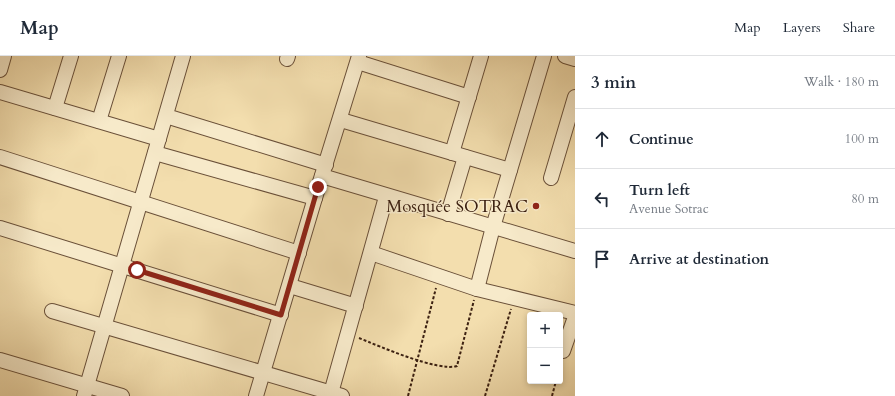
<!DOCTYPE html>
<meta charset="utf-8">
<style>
body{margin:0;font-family:Cardo,serif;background:#f2f2f3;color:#1f2937}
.controls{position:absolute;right:12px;bottom:12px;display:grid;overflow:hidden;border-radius:4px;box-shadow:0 2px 6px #0003}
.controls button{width:36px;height:36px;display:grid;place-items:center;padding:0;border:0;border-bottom:1px solid #e0e1e3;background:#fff;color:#1f2937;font:20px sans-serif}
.stop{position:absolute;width:12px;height:12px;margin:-9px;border:3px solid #8f2418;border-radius:50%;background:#fff}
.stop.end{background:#8f2418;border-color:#fff;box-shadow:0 1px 4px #0008}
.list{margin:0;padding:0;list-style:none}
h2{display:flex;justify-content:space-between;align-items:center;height:52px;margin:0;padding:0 16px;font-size:17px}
h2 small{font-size:13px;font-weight:400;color:#747a83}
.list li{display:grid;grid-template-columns:26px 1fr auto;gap:12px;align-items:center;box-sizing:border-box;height:60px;padding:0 16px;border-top:1px solid #e0e1e3}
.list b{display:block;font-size:15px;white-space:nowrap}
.list p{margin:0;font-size:13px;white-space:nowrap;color:#747a83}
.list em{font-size:13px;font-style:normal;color:#747a83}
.icon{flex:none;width:22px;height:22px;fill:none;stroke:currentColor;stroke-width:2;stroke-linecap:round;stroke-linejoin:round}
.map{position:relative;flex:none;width:575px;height:340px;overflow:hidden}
header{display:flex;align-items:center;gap:24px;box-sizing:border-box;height:56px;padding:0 20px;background:#fff;border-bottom:1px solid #e0e1e3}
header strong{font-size:19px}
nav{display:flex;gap:22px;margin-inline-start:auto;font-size:14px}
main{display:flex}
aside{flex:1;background:#fff}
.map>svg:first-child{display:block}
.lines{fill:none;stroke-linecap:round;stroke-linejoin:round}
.minor-casing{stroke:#6a5039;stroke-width:16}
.path{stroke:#3c2112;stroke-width:2;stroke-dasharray:3 2;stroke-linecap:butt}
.minor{stroke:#f7eaca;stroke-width:14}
.route{stroke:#8f2418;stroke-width:5}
.poi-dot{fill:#8f2418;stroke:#f7eaca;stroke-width:1.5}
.labels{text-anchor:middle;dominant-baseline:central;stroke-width:3;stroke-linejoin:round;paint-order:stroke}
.poi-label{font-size:17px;fill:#3c2112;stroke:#f7eaca;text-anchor:end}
</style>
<header>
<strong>Map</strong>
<nav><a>Map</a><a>Layers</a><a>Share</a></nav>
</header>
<main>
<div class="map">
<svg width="575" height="340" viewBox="0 0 575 340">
<rect width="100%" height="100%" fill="#f3deae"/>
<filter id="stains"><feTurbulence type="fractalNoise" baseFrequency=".005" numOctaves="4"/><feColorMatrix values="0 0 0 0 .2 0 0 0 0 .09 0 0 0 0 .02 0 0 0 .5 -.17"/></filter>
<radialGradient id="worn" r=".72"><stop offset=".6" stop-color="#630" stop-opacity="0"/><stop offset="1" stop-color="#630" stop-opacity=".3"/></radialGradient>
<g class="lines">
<defs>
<g id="minor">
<path d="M565,0L575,3"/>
<path d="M287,3L288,0"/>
<path d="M358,6L469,41"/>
<path d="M0,14L4,0"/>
<path d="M0,36L159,83"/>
<path d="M55,52L71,0"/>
<path d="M166,60L326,109"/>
<path d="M341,64L510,114"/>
<path d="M99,65L119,0"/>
<path d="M155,97L315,142"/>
<path d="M452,97L481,0"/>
<path d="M0,101L299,197"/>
<path d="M322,120L575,195"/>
<path d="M551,122L575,41"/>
<path d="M448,158L465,101"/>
<path d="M0,172L281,259"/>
<path d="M371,197L477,233L575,257"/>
<path d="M290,230L356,250"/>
<path d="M477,233L493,171L544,0"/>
<path d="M52,255L342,340"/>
<path d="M563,295L575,261"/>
<path d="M0,304L122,340"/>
<path d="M331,337L386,141"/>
<path d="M84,340L183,0"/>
<path d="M256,340L315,142L359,0"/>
</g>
</defs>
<use href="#minor" class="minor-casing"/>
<g class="path">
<path d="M359,282C379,290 438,316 457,310L474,244"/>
<path d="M408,340L436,232"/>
<path d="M485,340L511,253"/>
<path d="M552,340L556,325"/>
</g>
<use href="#minor" class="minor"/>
</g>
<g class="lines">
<path class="route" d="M137,214L281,259L318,131"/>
</g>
<circle class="poi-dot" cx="536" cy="150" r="4"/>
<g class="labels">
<g class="poi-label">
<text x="528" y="150">Mosquée SOTRAC</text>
</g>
</g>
<rect width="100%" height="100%" filter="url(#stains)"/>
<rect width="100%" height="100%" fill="url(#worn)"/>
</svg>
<div class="controls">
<button>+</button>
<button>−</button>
</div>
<div class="stop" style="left:137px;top:214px"></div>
<div class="stop end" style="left:318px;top:131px"></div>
</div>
<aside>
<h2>3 min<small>Walk · 180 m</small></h2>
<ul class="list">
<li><svg class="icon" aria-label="ahead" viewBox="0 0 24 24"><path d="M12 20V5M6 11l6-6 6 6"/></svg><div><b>Continue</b></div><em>100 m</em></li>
<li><svg class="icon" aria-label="left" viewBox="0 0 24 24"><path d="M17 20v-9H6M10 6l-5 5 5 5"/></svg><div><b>Turn left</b><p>Avenue Sotrac</p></div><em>80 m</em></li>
<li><svg class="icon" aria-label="arrive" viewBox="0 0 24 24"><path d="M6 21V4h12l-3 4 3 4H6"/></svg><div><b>Arrive at destination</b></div></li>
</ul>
</aside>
</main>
